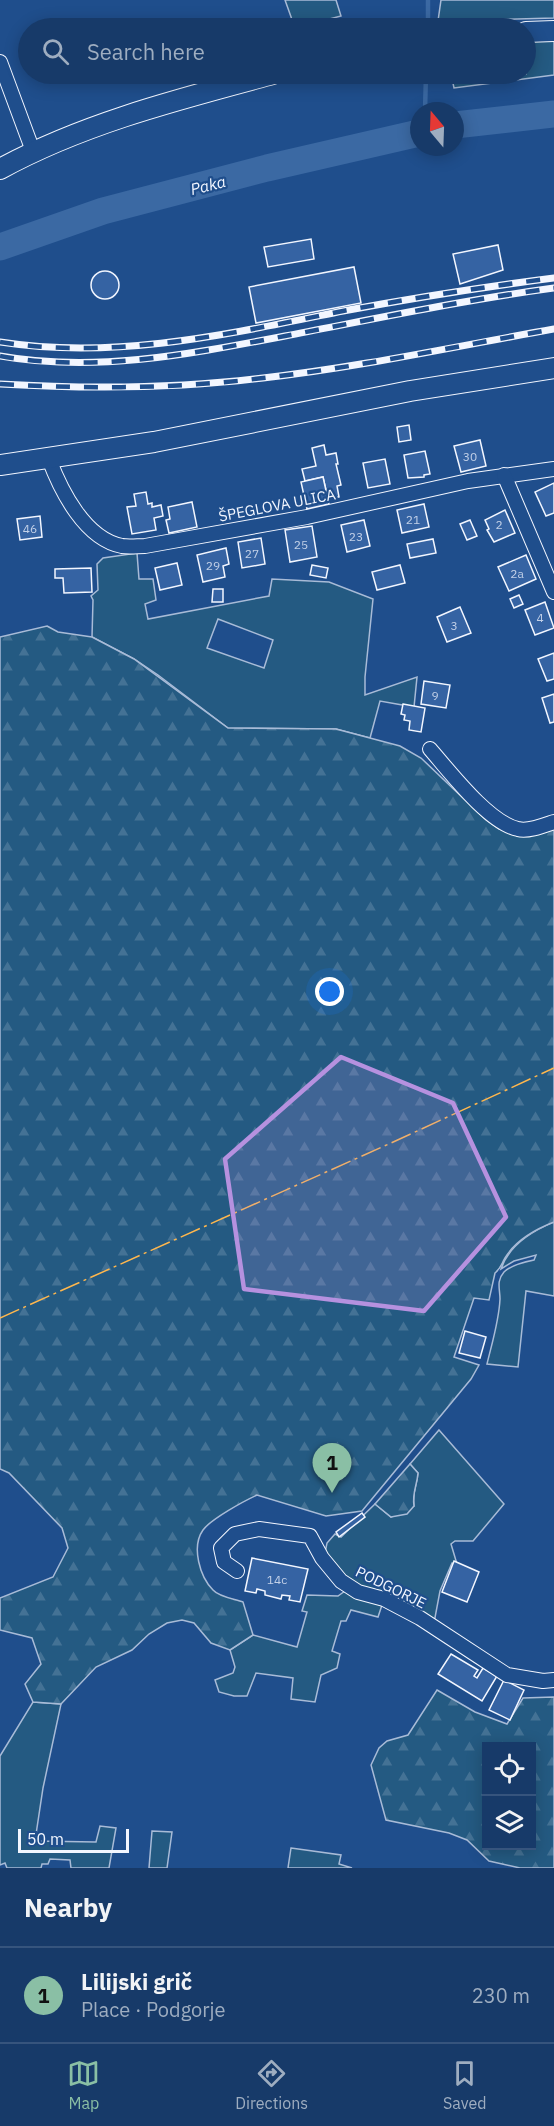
<!DOCTYPE html>
<meta charset="utf-8">
<style>
body{margin:0;font-family:"IBM Plex Sans",sans-serif;background:#244571;color:#f1f3f6}
.controls{position:absolute;right:18px;bottom:18px;display:grid;overflow:hidden;border-radius:0px;box-shadow:0 3px 15px #0003}
.controls button{width:54px;height:54px;display:grid;place-items:center;padding:0;border:0;border-bottom:2px solid #36547d;background:#173a69;color:#f1f3f6;font:30px sans-serif}
.compass{position:absolute;left:410px;top:102px;width:54px;height:54px;border-radius:50%;background:#173a69;box-shadow:0 3px 15px #0003;rotate:341deg}
.scale{position:absolute;left:18px;bottom:15px;width:111px;box-sizing:border-box;padding-left:6px;border:3px solid #f2f6ff;border-top:0;font-size:16px;line-height:21px;white-space:nowrap;color:#f2f6ff;-webkit-text-stroke:4px #1f4e8c;paint-order:stroke}
.you{position:absolute;left:330px;top:992px;width:21px;height:21px;margin:-15px;border:4px solid #fff;border-radius:50%;background:#1a73e8;box-shadow:0 0 0 9px #1a73e833}
.badge{display:grid;place-items:center;width:39px;height:39px;border-radius:50%;background:#8abfa5;color:#111;font-size:20px;font-weight:700}
.pin{position:absolute;translate:-50% -50px;filter:drop-shadow(0 2px 3px #0008)}
.pin::after{content:'';position:absolute;top:32px;width:21px;height:18px;background:inherit;clip-path:polygon(0 0,100% 0,50% 100%)}
.list{margin:0;padding:0;list-style:none}
h2{display:flex;justify-content:space-between;align-items:center;height:78px;margin:0;padding:0 24px;font-size:26px}
h2 small{font-size:20px;font-weight:400;color:#9eadc0}
.list li{display:grid;grid-template-columns:39px 1fr auto;gap:18px;align-items:center;box-sizing:border-box;height:96px;padding:0 24px;border-top:2px solid #36547d}
.list b{display:block;font-size:22px;white-space:nowrap}
.list p{margin:0;font-size:20px;white-space:nowrap;color:#9eadc0}
.list em{font-size:20px;font-style:normal;color:#9eadc0}
.icon{flex:none;width:33px;height:33px;fill:none;stroke:currentColor;stroke-width:2;stroke-linecap:round;stroke-linejoin:round}
.map{position:relative;flex:none;width:554px;height:1868px;overflow:hidden}
.search{position:absolute;background:#173a69;box-shadow:0 3px 15px #0003;left:18px;right:18px;top:18px;height:66px;display:flex;align-items:center;gap:15px;box-sizing:border-box;padding:0 21px;border-radius:33px;color:#9eadc0;font-size:22px}
.sheet{height:174px;background:#173a69}
nav{display:flex;justify-content:space-around;align-items:center;box-sizing:border-box;height:84px;border-top:2px solid #36547d;background:#173a69;font-size:16px;color:#9eadc0}
nav a{display:grid;justify-items:center;gap:3px}
nav .on{color:#8abfa5}
.map>svg:first-child{display:block}
.green{fill:#245a82;stroke:#a8bbd7;stroke-width:1.5;fill-rule:evenodd}
.forest{fill:url(#forest-firs);stroke:#a8bbd7;stroke-width:1.5;fill-rule:evenodd}
.lines{fill:none;stroke-linecap:round;stroke-linejoin:round}
.stream{stroke:#3b69a3;stroke-width:4.5}
.river{stroke:#3b69a3;stroke-width:27}
.building{fill:#3563a3;stroke:#f2f6ff;stroke-width:1.5}
.street-casing{stroke:#f2f6ff;stroke-width:16}
.secondary-casing{stroke:#f2f6ff;stroke-width:22}
.street{stroke:#1f4e8c;stroke-width:14}
.secondary{stroke:#1f4e8c;stroke-width:20}
.rail-casing{stroke:#f2f6ff;stroke-width:7}
.rail{stroke:#1f4e8c;stroke-width:4.5;stroke-dasharray:14;stroke-linecap:butt}
.power{stroke:#ffb74d;stroke-width:1.5;stroke-dasharray:21 4.5 3 4.5;stroke-linecap:butt}
.marked{fill:#b691df;fill-opacity:0.2;stroke:#b691df;stroke-width:4.5;stroke-linejoin:round}
.labels{text-anchor:middle;dominant-baseline:central;stroke-width:4.5;stroke-linejoin:round;paint-order:stroke}
.number-label{font-size:12px;fill:#c3d1e8}
.street-label{font-size:15px;fill:#f2f6ff;stroke:#1f4e8c}
.water-label{font-size:16px;font-style:italic;fill:#f2f6ff;stroke:#1f4e8c}
</style>
<div class="map">
<svg width="554" height="1868" viewBox="0 0 554 1868">
<defs>
<pattern id="forest-firs" width="22" height="20" patternUnits="userSpaceOnUse" patternTransform="scale(1.5)"><rect width="22" height="20" fill="#245a82"/><path d="M5 1l3.5 6h-7zM16 11l3.5 6h-7z" fill="#447295"/></pattern>
</defs>
<rect width="100%" height="100%" fill="#1f4e8c"/>
<g class="green">
<path d="M285,0H336L341,16L295,28Z"/>
<path d="M441,0H554V18L438,21Z"/>
<path d="M554,40V75L454,88L451,74H526V42Z"/>
<path d="M137,553L139,579H153L156,600L145,604L148,619L269,596L272,579L329,582L373,599L365,677V695L417,677L414,707L380,701L370,738L336,729L228,728L158,675L134,659L92,637L93,600L91,596L98,590L97,564L103,558ZM218,619L273,640L264,668L207,648Z"/>
<path d="M554,1222V1296L526,1291L518,1367L487,1364C492,1343 499,1321 500,1299C500,1289 496,1281 504,1272C511,1265 524,1262 534,1260L536,1255L514,1261L501,1269C509,1245 532,1231 554,1222Z"/>
<path d="M439,1430L504,1504L473,1541H455L451,1544L457,1564L452,1563L440,1591L434,1623L355,1584L336,1571L325,1553L327,1543L335,1534L341,1537L375,1504L391,1517L414,1506C412,1492 417,1486 418,1473L410,1464Z"/>
<path d="M345,1591L383,1602L378,1617L351,1610L346,1621H341L332,1651L340,1654L337,1668L321,1675L315,1702L291,1699L293,1678L256,1673L247,1696H234L219,1692L215,1680L233,1673L235,1667L230,1650L253,1635L297,1647L307,1612L302,1611L307,1595L338,1596Z"/>
<path d="M33,1702L61,1704L43,1788L35,1841L96,1842L100,1826L116,1828L109,1868H71L70,1860L50,1859L48,1864H42L41,1868H7L5,1863L0,1865V1756Z"/>
<path d="M152,1831L172,1832L167,1868H149Z"/>
<path d="M291,1848L341,1855L339,1864L352,1868H288Z"/>
</g>
<g class="forest">
<path d="M47,626L58,632L92,637L134,659L228,728L336,729L400,746L421,758L486,820L499,829L521,835L554,826V1222C536,1229 515,1241 505,1258C501,1265 501,1268 495,1273L489,1300L474,1298L454,1357L479,1365L471,1379L362,1511L326,1516L257,1495C244,1501 211,1519 203,1530C191,1547 200,1577 213,1590C219,1597 235,1599 243,1602L253,1635L230,1650L211,1643L194,1623L182,1620L167,1623L149,1634L132,1650L96,1667L61,1704L33,1702L25,1684L41,1664L32,1638L0,1630V1598L53,1577L68,1548L62,1528L9,1473L0,1469V637Z"/>
<path d="M410,1464L418,1473C417,1486 412,1492 414,1506L407,1514L391,1517L375,1504Z"/>
<path d="M437,1690L475,1712L507,1724L523,1698L554,1697V1868H520L489,1861L467,1840L449,1833L386,1820L371,1765L379,1748L387,1741L408,1735ZM486,1746H532V1846H486Z"/>
</g>
<g class="lines">
<g class="stream">
<path d="M428,28V0"/>
<path d="M425,111L426,74"/>
</g>
<g class="river">
<path d="M455,125L554,114"/>
<path d="M0,247L103,211L267,168L419,133"/>
</g>
</g>
<g class="building">
<path d="M311,239L314,259L268,267L264,247Z"/>
<path d="M498,245L503,270L460,284L453,254Z"/>
<path d="M354,267L361,303L256,323L249,287Z"/>
<circle cx="105" cy="285" r="14"/>
<path d="M409,425L411,440L399,442L397,427Z"/>
<path d="M480,440L486,466L461,472L454,446Z"/>
<path d="M324,445L326,455L336,453L338,464H336L341,485L337,486L339,497L328,499L323,477L305,481L302,469L316,466L312,448Z"/>
<path d="M425,451L430,474L424,475V477L408,478L404,455Z"/>
<path d="M385,459L390,484L368,488L363,463Z"/>
<path d="M323,477L329,504L307,509L301,482Z"/>
<path d="M554,483V513L546,516L535,492Z"/>
<path d="M146,492L148,504L152,503V507L161,505L163,516L154,518L156,530L132,534L127,507L136,506L134,494Z"/>
<path d="M192,502L197,527L169,533L166,520L170,519L168,507Z"/>
<path d="M424,504L429,527L402,533L397,510Z"/>
<path d="M505,510L515,533L494,542L487,530L489,529L485,520Z"/>
<path d="M40,516L42,537L20,540L17,519Z"/>
<path d="M364,520L370,546L347,552L341,525Z"/>
<path d="M470,520L477,536L467,540L460,524Z"/>
<path d="M312,526L317,557L290,562L285,530Z"/>
<path d="M261,538L265,564L242,568L238,542Z"/>
<path d="M433,539L436,553L410,558L407,544Z"/>
<path d="M226,548L229,564L223,566L225,577L203,582L197,555Z"/>
<path d="M526,555L536,579L509,591L498,567Z"/>
<path d="M177,563L182,585L160,590L155,568Z"/>
<path d="M312,565L328,568L326,578L310,575Z"/>
<path d="M400,565L405,583L377,590L372,572Z"/>
<path d="M91,568L92,592L64,593L63,578H55V569Z"/>
<path d="M213,589H223V602H212Z"/>
<path d="M519,595L523,604L514,608L510,599Z"/>
<path d="M545,602L554,628L535,635L525,610Z"/>
<path d="M460,607L471,633L447,642L437,617Z"/>
<path d="M554,653V679L547,681L538,659Z"/>
<path d="M424,681L450,685L446,708L421,704Z"/>
<path d="M554,694V722L550,723L542,698Z"/>
<path d="M403,704L425,708L421,732L409,730L410,721L404,720L405,715L401,714Z"/>
<path d="M465,1331L486,1337L480,1358L459,1353Z"/>
<path d="M362,1513L365,1517L339,1537L336,1532Z"/>
<path d="M252,1558L308,1569L300,1602L289,1600L290,1596L282,1595L281,1599L265,1595V1591L257,1589L256,1593L245,1591Z"/>
<path d="M454,1561L479,1572L467,1602L442,1592Z"/>
<path d="M451,1654L478,1670L474,1676L477,1678L483,1668L497,1676L482,1701L438,1674Z"/>
<path d="M504,1680L524,1690L510,1720L489,1710Z"/>
</g>
<g class="lines">
<defs>
<g id="street">
<path d="M0,62L33,151"/>
<path d="M49,459C61,491 85,539 122,546C129,547 138,546 145,546L307,517L468,481L554,469"/>
<path d="M504,475L554,592"/>
<path d="M430,749C450,772 489,823 518,829C528,832 545,825 554,822"/>
<path d="M237,1571L224,1562L221,1548L235,1534L259,1529L310,1536L322,1558L341,1581L358,1592L384,1599L420,1618L507,1675L543,1681L554,1680"/>
</g>
<g id="secondary">
<path d="M526,32L554,31"/>
<path d="M0,169C84,123 180,99 273,74"/>
<path d="M0,465L154,442L410,391L554,368"/>
</g>
</defs>
<use href="#street" class="street-casing"/>
<use href="#secondary" class="secondary-casing"/>
<use href="#street" class="street"/>
<use href="#secondary" class="secondary"/>
<defs>
<g id="rail">
<path d="M0,342C116,360 229,334 343,311C413,298 483,287 554,278"/>
<path d="M0,356C96,373 190,354 285,336C374,319 464,300 554,288"/>
<path d="M0,384C88,389 175,389 263,378C361,367 457,346 554,329"/>
</g>
</defs>
<use href="#rail" class="rail-casing"/>
<use href="#rail" class="rail"/>
<path class="power" d="M0,1318L391,1143L554,1068"/>
</g>
<path class="marked" d="M341,1057L453,1103L506,1217L424,1311L244,1289L225,1159Z"/>
<g class="labels">
<g class="number-label">
<text x="470" y="456">30</text>
<text x="413" y="519">21</text>
<text x="499" y="524">2</text>
<text x="30" y="528">46</text>
<text x="356" y="536">23</text>
<text x="301" y="544">25</text>
<text x="252" y="553">27</text>
<text x="213" y="565">29</text>
<text x="517" y="573">2a</text>
<text x="540" y="617">4</text>
<text x="454" y="625">3</text>
<text x="435" y="695">9</text>
<text x="277" y="1579">14c</text>
</g>
<g class="street-label">
<text transform="translate(277 505) rotate(-11)">ŠPEGLOVA ULICA</text>
<text transform="translate(391 1587) rotate(26)">PODGORJE</text>
</g>
<g class="water-label">
<text transform="translate(208 185) rotate(-14)">Paka</text>
</g>
</g>
</svg>
<div class="controls">
<button><svg class="icon" aria-label="locate" viewBox="0 0 24 24"><circle cx="12" cy="12" r="6"/><path d="M12 2v4M12 18v4M2 12h4M18 12h4"/></svg></button>
<button><svg class="icon" aria-label="layers" viewBox="0 0 24 24"><path d="M12 4l9 5-9 5-9-5zM3 14l9 5 9-5"/></svg></button>
</div>
<svg class="compass" viewBox="-18 -18 36 36"><path d="M0-13l5 13h-10z" fill="#e53935"/><path d="M0 13l5-13h-10z" fill="#9eadc0"/></svg>
<div class="scale">50 m</div>
<div class="you"></div>
<div class="pin badge" style="left:332px;top:1493px">1</div>
<div class="search"><svg class="icon" aria-label="search" viewBox="0 0 24 24"><circle cx="10" cy="10" r="6"/><path d="M15 15l6 6"/></svg>Search here</div>
</div>
<section class="sheet">
<h2>Nearby<small></small></h2>
<ul class="list">
<li><span class="badge">1</span><div><b>Lilijski grič</b><p>Place · Podgorje</p></div><em>230 m</em></li>
</ul>
</section>
<nav>
<a class="on"><svg class="icon" aria-label="map" viewBox="0 0 24 24"><path d="M3 6l6-2 6 2 6-2v14l-6 2-6-2-6 2zM9 4v14M15 6v14"/></svg>Map</a>
<a><svg class="icon" aria-label="directions" viewBox="0 0 24 24"><path d="M12 3l9 9-9 9-9-9zM9 14v-3h6M13 9l2 2-2 2"/></svg>Directions</a>
<a><svg class="icon" aria-label="saved" viewBox="0 0 24 24"><path d="M7 4h10v16l-5-4-5 4z"/></svg>Saved</a>
</nav>
